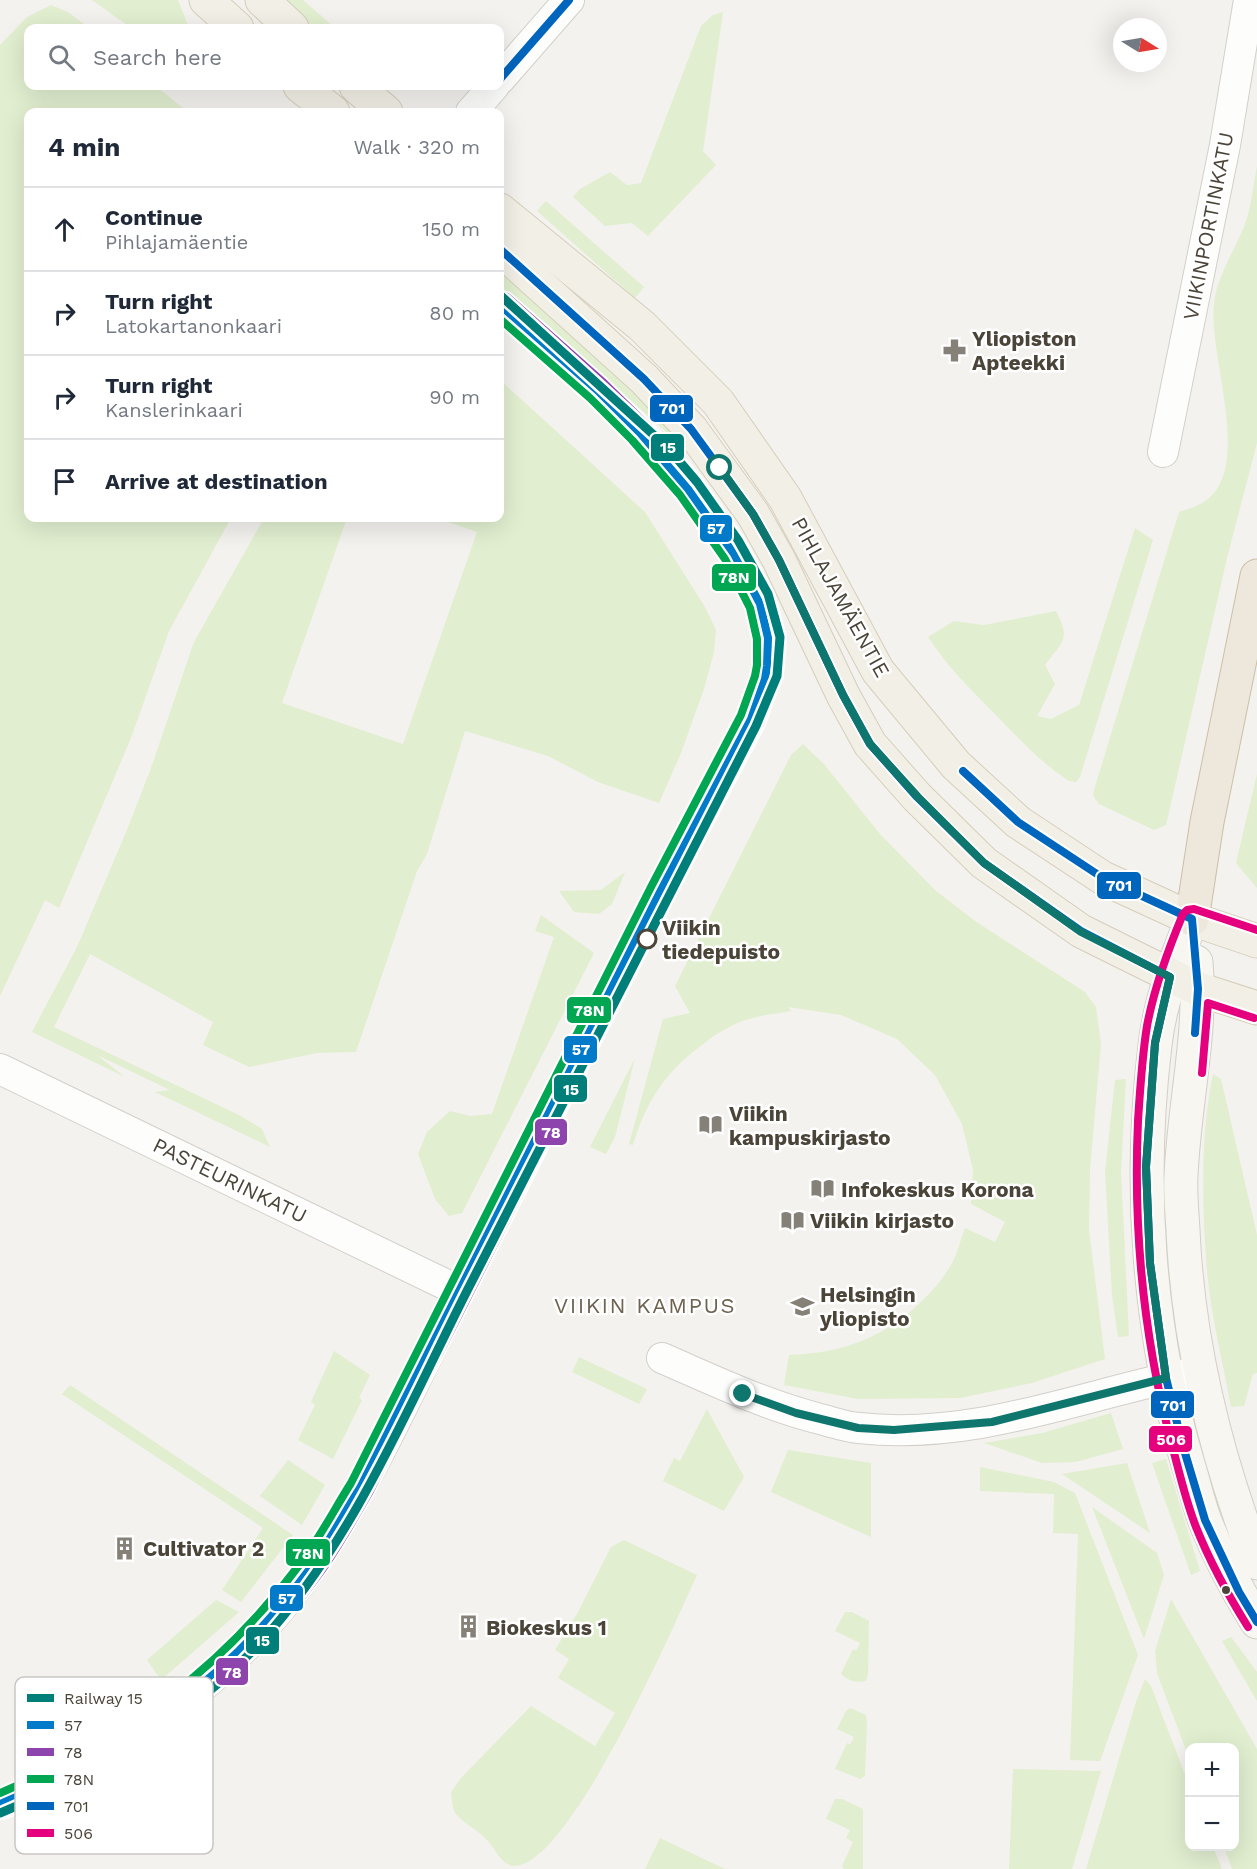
<!DOCTYPE html>
<meta charset="utf-8">
<style>
body{margin:0;font-family:"Work Sans",sans-serif;background:#f6f6f7;color:#1f2937}
.controls{position:absolute;right:18px;bottom:18px;display:grid;overflow:hidden;border-radius:12px;box-shadow:0 6px 24px #0002}
.controls button{width:54px;height:54px;display:grid;place-items:center;padding:0;border:0;border-bottom:2px solid #e0e1e3;background:#fff;color:#1f2937;font:30px sans-serif}
.compass{position:absolute;left:1113px;top:18px;width:54px;height:54px;border-radius:50%;background:#fff;box-shadow:0 6px 24px #0002;rotate:101deg}
.stop{position:absolute;width:18px;height:18px;margin:-14px;border:4px solid #0f766e;border-radius:50%;background:#fff}
.stop.end{background:#0f766e;border-color:#fff;box-shadow:0 2px 6px #0008}
.list{margin:0;padding:0;list-style:none}
h2{display:flex;justify-content:space-between;align-items:center;height:78px;margin:0;padding:0 24px;font-size:26px}
h2 small{font-size:20px;font-weight:400;color:#747a83}
.list li{display:grid;grid-template-columns:39px 1fr auto;gap:18px;align-items:center;box-sizing:border-box;height:84px;padding:0 24px;border-top:2px solid #e0e1e3}
.list b{display:block;font-size:22px;white-space:nowrap}
.list p{margin:0;font-size:20px;white-space:nowrap;color:#747a83}
.list em{font-size:20px;font-style:normal;color:#747a83}
.icon{flex:none;width:33px;height:33px;fill:none;stroke:currentColor;stroke-width:2;stroke-linecap:round;stroke-linejoin:round}
.map{position:relative;flex:none;width:1257px;height:1869px;overflow:hidden}
.search{position:absolute;background:#fff;box-shadow:0 6px 24px #0002;left:24px;top:24px;width:480px;height:66px;display:flex;align-items:center;gap:15px;box-sizing:border-box;padding:0 21px;border-radius:12px;color:#747a83;font-size:22px}
.panel{position:absolute;background:#fff;box-shadow:0 6px 24px #0002;left:24px;top:108px;width:480px;height:414px;border-radius:12px}
.map>svg:first-child{display:block}
.green{fill:#e1eecf}
.lines{fill:none;stroke-linecap:round;stroke-linejoin:round}
.street-casing{stroke:#d2d0cb;stroke-width:32}
.secondary-casing{stroke:#d3cfc5;stroke-width:35}
.primary-casing{stroke:#d6cebb;stroke-width:35}
.highway-casing{stroke:#ccbfa9;stroke-width:35}
.street{stroke:#fdfdfc;stroke-width:30}
.secondary{stroke:#f7f6f1;stroke-width:33}
.primary{stroke:#f2efe6;stroke-width:33}
.highway{stroke:#ede8db;stroke-width:33}
.bus-1-casing{stroke:#fff;stroke-width:12}
.bus-2-casing{stroke:#fff;stroke-width:12}
.bus-3-casing{stroke:#fff;stroke-width:12}
.bus-4-casing{stroke:#fff;stroke-width:12}
.bus-5-casing{stroke:#fff;stroke-width:12}
.bus-1{stroke:#007ac9;stroke-width:8}
.bus-2{stroke:#8e44ad;stroke-width:8}
.bus-3{stroke:#00a651;stroke-width:8}
.bus-4{stroke:#0065bd;stroke-width:8}
.bus-5{stroke:#e5007d;stroke-width:8}
.rail-1-casing{stroke:#fff;stroke-width:14}
.rail-1{stroke:#007e79;stroke-width:9}
.route{stroke:#0f766e;stroke-width:8}
.stop-dot{fill:#fff;stroke:#4b4439;stroke-width:3}
.bus-dot{fill:#4b4439;stroke:#fff;stroke-width:2}
.labels{text-anchor:middle;dominant-baseline:central;stroke-width:5;stroke-linejoin:round;paint-order:stroke}
.street-label{font-size:21px;fill:#4b4439;stroke:#fff}
.poi-label{font-size:21px;font-weight:bold;fill:#4b4439;stroke:#fff;text-anchor:start}
.stop-label{font-size:21px;font-weight:bold;fill:#4b4439;stroke:#fff;text-anchor:start}
.neighbourhood-label{font-size:22px;letter-spacing:1.5px;fill:#6e6250;stroke:#fff}
.key{fill:#fff;stroke:#c9c7c4;stroke-width:1.5}
.key-label{font-size:16px;fill:#4b4439}
.line-badge{stroke:#fff;stroke-width:2}
.badge-label{font-size:16px;text-anchor:middle;font-weight:bold;fill:#fff}
</style>
<div class="map">
<svg width="1257" height="1869" viewBox="0 0 1257 1869">
<rect width="100%" height="100%" fill="#f4f2ee"/>
<g class="green">
<path d="M92,0H178L189,28H131Z"/>
<path d="M282,0H303L335,28H314Z"/>
<path d="M51,5L68,12L89,28H28V86H156L188,112H28V518H231L169,631L131,738L59,908L45,900L0,996V45L27,17Z"/>
<path d="M723,12L703,151L716,165L648,236L632,223L605,226L573,197L580,189L610,172L627,185L641,183L701,26L713,15Z"/>
<path d="M1257,166V443L1227,558L1166,825L1154,830L1099,804L1093,796L1094,790L1179,512C1189,509 1199,506 1208,499C1252,464 1208,354 1214,304C1217,276 1235,250 1245,224C1252,206 1253,184 1257,166Z"/>
<path d="M546,201L644,287L635,298L537,211Z"/>
<path d="M500,264L678,431L670,435L500,286Z"/>
<path d="M500,380L645,512L705,607L716,630L714,652L704,689L681,753L659,803L598,782L548,756L465,731L427,854L417,871L356,1052L317,1053L249,1067L203,1045L213,1022L90,954L54,1027L241,1116L262,1129L270,1147L155,1092L170,1090L97,1055L125,1077L32,1032L77,947L127,830L151,768L194,642L264,518H347L282,703L403,744L477,532L436,518H500Z"/>
<path d="M1135,528L1153,540L1080,777L1076,782L1069,781C1041,763 1017,737 994,713C970,689 946,665 928,637L954,621L984,625L1056,611C1071,640 1063,641 1045,665L1055,684L1037,716L1051,719L1079,705Z"/>
<path d="M803,744L824,764L880,834L935,890L975,921L1085,992L1096,1007L1101,1044L1090,1169L1089,1230L1105,1359L1032,1383L960,1398L858,1399L784,1385L789,1355C843,1353 884,1338 923,1300C935,1288 947,1274 954,1259C959,1249 961,1238 965,1228L995,1242L1005,1222L971,1204L973,1170L962,1124L935,1075L897,1039L841,1015L788,1007L791,1011C776,1014 760,1015 746,1020C730,1025 714,1035 702,1045C665,1072 646,1102 633,1145L629,1144L663,1019L690,1013L675,986L791,755Z"/>
<path d="M1257,774V888L1236,863Z"/>
<path d="M625,872L612,904L599,914L574,912L559,891L601,890Z"/>
<path d="M541,915L594,953L462,1213L449,1216L435,1199L418,1154L427,1132L450,1111L471,1116L492,1114L554,937L535,931Z"/>
<path d="M635,1058L615,1137L606,1154L590,1147Z"/>
<path d="M1213,1074L1221,1079L1257,1235V1373L1253,1374L1244,1406L1231,1407C1223,1363 1211,1316 1207,1271C1202,1208 1200,1136 1213,1074Z"/>
<path d="M1126,1079L1121,1172L1129,1336L1118,1337L1112,1296L1105,1172L1115,1080Z"/>
<path d="M334,1351L370,1375L359,1398L362,1400L333,1459L298,1440L315,1405L311,1402Z"/>
<path d="M579,1357L647,1389L639,1404L572,1372Z"/>
<path d="M70,1385L293,1535L241,1602L222,1590L263,1528L62,1394Z"/>
<path d="M707,1409L744,1477L724,1511L663,1481L674,1458L680,1461Z"/>
<path d="M1111,1413L1123,1449L1076,1462L1042,1463L984,1443L1042,1433Z"/>
<path d="M788,1450L871,1463V1537L771,1492Z"/>
<path d="M1166,1459L1200,1571L1191,1575L1152,1463Z"/>
<path d="M288,1460L325,1485L302,1525L260,1496Z"/>
<path d="M1127,1463L1150,1533L1062,1474Z"/>
<path d="M980,1467L1054,1482L1075,1493L1138,1655L1100,1761L1070,1760L1078,1534L1053,1533L1054,1494L980,1491Z"/>
<path d="M1092,1507L1157,1553L1164,1575L1144,1639Z"/>
<path d="M624,1540L697,1575C675,1623 569,1869 513,1866C500,1863 496,1850 488,1841C479,1830 465,1825 456,1814C452,1809 452,1799 451,1792L461,1778L531,1706L595,1746L615,1713L558,1678L569,1659L555,1650L578,1612L611,1547Z"/>
<path d="M1171,1599L1257,1749V1869H1232L1224,1847L1234,1846V1748H1190L1189,1758L1157,1673L1155,1651Z"/>
<path d="M216,1600L239,1612L161,1680L147,1660Z"/>
<path d="M845,1612H852L869,1621L868,1675L866,1681C855,1683 849,1681 841,1674L853,1649L856,1651L860,1643L835,1631Z"/>
<path d="M1231,1637L1257,1672V1701L1222,1641Z"/>
<path d="M1145,1679L1151,1686L1189,1785L1190,1846L1213,1847L1222,1869H1086L1136,1702Z"/>
<path d="M850,1708L866,1715L867,1724L865,1776L860,1779L835,1769L847,1743L850,1745L854,1737L837,1729L846,1711Z"/>
<path d="M1013,1769L1101,1771L1072,1869H1009Z"/>
<path d="M835,1799H842L863,1809V1869H844L842,1866L853,1842L846,1838L850,1830L826,1819Z"/>
<path d="M660,1838L725,1869H645Z"/>
</g>
<g class="lines">
<defs>
<g id="street">
<path d="M500,79L569,0"/>
<path d="M471,112L494,86"/>
<path d="M1163,452L1225,145L1249,0"/>
<path d="M0,1069L459,1291C412,1384 370,1482 311,1568C236,1676 122,1759 0,1804"/>
<path d="M662,1358C715,1381 767,1406 824,1420C835,1423 847,1427 859,1428C973,1441 1082,1395 1191,1373"/>
</g>
<g id="secondary">
<path d="M1192,919C1176,959 1160,1001 1155,1045C1138,1185 1148,1329 1188,1464C1194,1483 1198,1502 1205,1521C1219,1556 1237,1590 1257,1622"/>
<path d="M1196,962C1202,1034 1184,1104 1181,1176C1180,1194 1182,1212 1183,1230C1188,1345 1216,1456 1257,1563"/>
</g>
<g id="primary">
<path d="M206,0L237,28"/>
<path d="M262,0L292,28"/>
<path d="M300,86L333,112"/>
<path d="M356,86L386,112"/>
<path d="M500,210L642,326L718,402L785,498L878,671L956,765L1018,822L1103,878L1192,919L1257,941"/>
<path d="M500,249L644,379L691,429L753,514L779,560L843,695L870,744L917,797L984,863L1081,931L1198,989L1257,1008"/>
</g>
<path id="highway" d="M1192,919L1207,822L1257,576"/>
</defs>
<use href="#street" class="street-casing"/>
<use href="#secondary" class="secondary-casing"/>
<use href="#primary" class="primary-casing"/>
<use href="#highway" class="highway-casing"/>
<use href="#street" class="street"/>
<use href="#secondary" class="secondary"/>
<use href="#primary" class="primary"/>
<use href="#highway" class="highway"/>
<defs>
<path id="bus-1" d="M0,1804C126,1751 227,1681 309,1570C328,1544 343,1515 360,1488L660,892L751,719L765,679L767,666L768,638L760,604L734,554L688,489L640,433L597,390L500,305"/>
<path id="bus-2" d="M4,1814C132,1760 237,1688 319,1574C338,1548 353,1520 369,1493L669,897L760,724L775,682L777,668L778,637L770,600L743,548L697,483L648,426L604,383L507,297"/>
<path id="bus-3" d="M0,1793C123,1741 220,1671 300,1564C319,1539 334,1510 351,1483L651,887L741,715L755,676L757,665V639L750,608L725,559L680,495L632,440L590,398L500,319"/>
<g id="bus-4">
<path d="M500,79L569,0"/>
<path d="M500,249L644,379L691,429L753,514L779,560L843,695L870,744L917,797L984,863L1081,931L1170,977L1155,1043L1146,1167L1150,1263L1166,1378L1182,1443L1205,1520L1239,1592L1257,1622"/>
<path d="M963,771L1018,822L1103,878L1192,919L1198,989L1195,1033"/>
</g>
<g id="bus-5">
<path d="M1202,1073L1208,1003L1254,1018"/>
<path d="M1248,1627C1228,1595 1210,1562 1196,1527C1186,1502 1180,1475 1173,1449C1144,1342 1133,1232 1138,1121C1140,1090 1142,1057 1147,1026C1154,988 1168,950 1183,914L1187,910L1194,909L1257,930"/>
</g>
</defs>
<use href="#bus-1" class="bus-1-casing"/>
<use href="#bus-2" class="bus-2-casing"/>
<use href="#bus-3" class="bus-3-casing"/>
<use href="#bus-4" class="bus-4-casing"/>
<use href="#bus-5" class="bus-5-casing"/>
<use href="#bus-1" class="bus-1"/>
<use href="#bus-2" class="bus-2"/>
<use href="#bus-3" class="bus-3"/>
<use href="#bus-4" class="bus-4"/>
<use href="#bus-5" class="bus-5"/>
<defs>
<path id="rail-1" d="M0,1813C97,1773 189,1720 260,1643C355,1539 407,1408 470,1285C565,1099 661,913 756,726L777,676L780,637L768,594L738,540L697,482L668,448L500,295"/>
</defs>
<use href="#rail-1" class="rail-1-casing"/>
<use href="#rail-1" class="rail-1"/>
</g>
<g class="lines">
<path class="route" d="M720,468L753,514L779,560L843,695L870,744L918,797L984,863L1081,932L1170,977L1155,1043L1146,1167L1150,1263L1166,1378L992,1422L894,1430L858,1428L796,1413L743,1394"/>
</g>
<defs>
<symbol id="pharmacy-bare" viewBox="-9 -9 18 18"><path d="M-2-6h4v4h4v4h-4v4h-4v-4h-4v-4h4Z" fill="#868178" stroke="#fff" stroke-width="2.5" paint-order="stroke"/></symbol>
<symbol id="library-bare" viewBox="-9 -9 18 18"><path d="M-6-4Q-3-5.5-.7-3.5V5Q-3 3-6 4ZM6-4Q3-5.5 .7-3.5V5Q3 3 6 4Z" fill="#868178" stroke="#fff" stroke-width="2.5" paint-order="stroke"/></symbol>
<symbol id="university-bare" viewBox="-9 -9 18 18"><path d="M0-5L7-2L0 1L-7-2ZM-4 1L0 2.5L4 1V4Q0 6-4 4Z" fill="#868178" stroke="#fff" stroke-width="2.5" paint-order="stroke"/></symbol>
<symbol id="building-bare" viewBox="-9 -9 18 18"><path d="M-4-6H4V6H1V3H-1V6H-4ZM-2.5-4.3h1.7v1.8h-1.7ZM.8-4.3h1.7v1.8H.8ZM-2.5-1h1.7V.8h-1.7ZM.8-1h1.7V.8H.8Z" fill="#868178" stroke="#fff" stroke-width="2.5" paint-order="stroke"/></symbol>
</defs>
<g fill-rule="evenodd">
<use href="#pharmacy-bare" x="938" y="334" width="33" height="33"/>
<use href="#library-bare" x="694" y="1108" width="33" height="33"/>
<use href="#library-bare" x="806" y="1172" width="33" height="33"/>
<use href="#library-bare" x="776" y="1204" width="33" height="33"/>
<use href="#university-bare" x="786" y="1290" width="33" height="33"/>
<use href="#building-bare" x="108" y="1532" width="33" height="33"/>
<use href="#building-bare" x="452" y="1610" width="33" height="33"/>
</g>
<circle class="stop-dot" cx="647" cy="939" r="9"/>
<circle class="bus-dot" cx="1226" cy="1590" r="5"/>
<g class="labels">
<g class="street-label">
<text transform="translate(1208 226) rotate(-79)">VIIKINPORTINKATU</text>
<text transform="translate(841 597) rotate(61)">PIHLAJAMÄENTIE</text>
<text transform="translate(230 1180) rotate(26)">PASTEURINKATU</text>
</g>
<g class="poi-label">
<text x="972" y="338">Yliopiston<tspan x="972" dy="24">Apteekki</tspan></text>
<text x="729" y="1113">Viikin<tspan x="729" dy="24">kampuskirjasto</tspan></text>
<text x="841" y="1189">Infokeskus Korona</text>
<text x="810" y="1220">Viikin kirjasto</text>
<text x="820" y="1294">Helsingin<tspan x="820" dy="24">yliopisto</tspan></text>
<text x="143" y="1548">Cultivator 2</text>
<text x="486" y="1627">Biokeskus 1</text>
</g>
<g class="stop-label">
<text x="662" y="927">Viikin<tspan x="662" dy="24">tiedepuisto</tspan></text>
</g>
<g class="neighbourhood-label">
<text x="645" y="1305">VIIKIN KAMPUS</text>
</g>
</g>
<rect x="15" y="1677" width="198" height="177" rx="9" class="key"/>
<rect x="27" y="1694" width="27" height="8" fill="#007e79"/>
<rect x="27" y="1721" width="27" height="8" fill="#007ac9"/>
<rect x="27" y="1748" width="27" height="8" fill="#8e44ad"/>
<rect x="27" y="1775" width="27" height="8" fill="#00a651"/>
<rect x="27" y="1802" width="27" height="8" fill="#0065bd"/>
<rect x="27" y="1829" width="27" height="8" fill="#e5007d"/>
<g class="key-label">
<text x="64" y="1704">Railway 15</text>
<text x="64" y="1731">57</text>
<text x="64" y="1758">78</text>
<text x="64" y="1785">78N</text>
<text x="64" y="1812">701</text>
<text x="64" y="1839">506</text>
</g>
<g class="line-badge">
<rect x="649" y="394" width="45" height="29" rx="6" fill="#0065bd"/>
<rect x="650" y="433" width="35" height="29" rx="6" fill="#007e79"/>
<rect x="699" y="514" width="34" height="29" rx="6" fill="#007ac9"/>
<rect x="711" y="563" width="46" height="29" rx="6" fill="#00a651"/>
<rect x="1096" y="871" width="46" height="29" rx="6" fill="#0065bd"/>
<rect x="566" y="996" width="46" height="28" rx="6" fill="#00a651"/>
<rect x="563" y="1035" width="35" height="29" rx="6" fill="#007ac9"/>
<rect x="553" y="1074" width="35" height="29" rx="6" fill="#007e79"/>
<rect x="534" y="1118" width="34" height="28" rx="6" fill="#8e44ad"/>
<rect x="1150" y="1390" width="45" height="29" rx="6" fill="#0065bd"/>
<rect x="1148" y="1425" width="45" height="28" rx="6" fill="#e5007d"/>
<rect x="285" y="1538" width="46" height="29" rx="6" fill="#00a651"/>
<rect x="269" y="1584" width="35" height="28" rx="6" fill="#007ac9"/>
<rect x="245" y="1626" width="35" height="29" rx="6" fill="#007e79"/>
<rect x="215" y="1657" width="34" height="29" rx="6" fill="#8e44ad"/>
</g>
<g class="badge-label">
<text x="672" y="414">701</text>
<text x="668" y="453">15</text>
<text x="716" y="534">57</text>
<text x="734" y="583">78N</text>
<text x="1119" y="891">701</text>
<text x="589" y="1016">78N</text>
<text x="581" y="1055">57</text>
<text x="571" y="1095">15</text>
<text x="551" y="1138">78</text>
<text x="1173" y="1411">701</text>
<text x="1171" y="1445">506</text>
<text x="308" y="1559">78N</text>
<text x="287" y="1604">57</text>
<text x="262" y="1646">15</text>
<text x="232" y="1678">78</text>
</g>
</svg>
<div class="controls">
<button>+</button>
<button>−</button>
</div>
<svg class="compass" viewBox="-18 -18 36 36"><path d="M0-13l5 13h-10z" fill="#e53935"/><path d="M0 13l5-13h-10z" fill="#747a83"/></svg>
<div class="stop" style="left:720px;top:468px"></div>
<div class="stop end" style="left:743px;top:1394px"></div>
<div class="search"><svg class="icon" aria-label="search" viewBox="0 0 24 24"><circle cx="10" cy="10" r="6"/><path d="M15 15l6 6"/></svg>Search here</div>
<section class="panel">
<h2>4 min<small>Walk · 320 m</small></h2>
<ul class="list">
<li><svg class="icon" aria-label="ahead" viewBox="0 0 24 24"><path d="M12 20V5M6 11l6-6 6 6"/></svg><div><b>Continue</b><p>Pihlajamäentie</p></div><em>150 m</em></li>
<li><svg class="icon" aria-label="right" viewBox="0 0 24 24"><path d="M7 20v-9h11M14 6l5 5-5 5"/></svg><div><b>Turn right</b><p>Latokartanonkaari</p></div><em>80 m</em></li>
<li><svg class="icon" aria-label="right" viewBox="0 0 24 24"><path d="M7 20v-9h11M14 6l5 5-5 5"/></svg><div><b>Turn right</b><p>Kanslerinkaari</p></div><em>90 m</em></li>
<li><svg class="icon" aria-label="arrive" viewBox="0 0 24 24"><path d="M6 21V4h12l-3 4 3 4H6"/></svg><div><b>Arrive at destination</b></div></li>
</ul>
</section>
</div>
